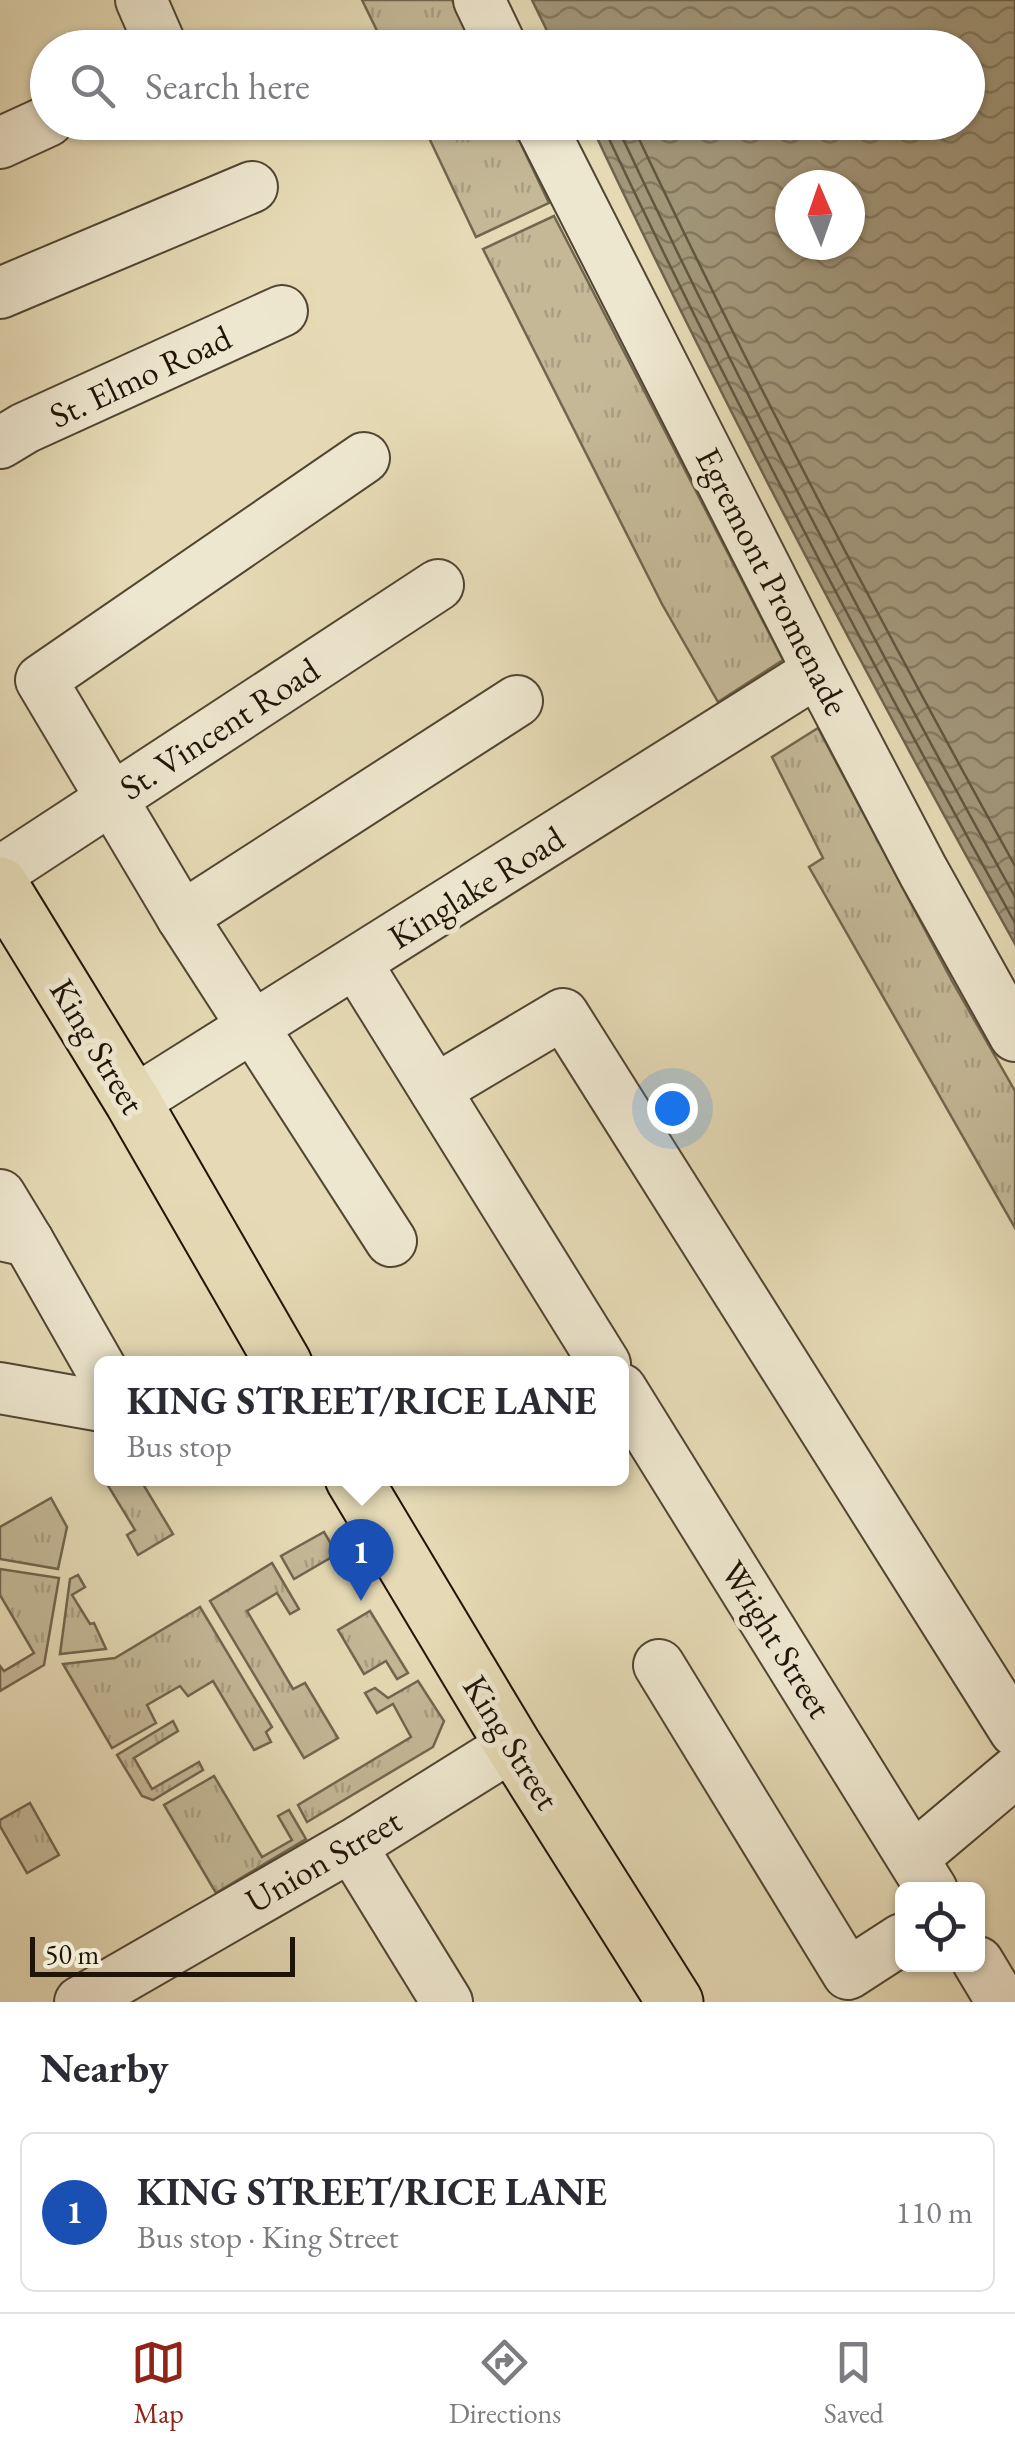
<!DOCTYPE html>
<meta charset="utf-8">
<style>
body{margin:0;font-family:"EB Garamond",serif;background:#f2f2f3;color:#2b2b33}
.controls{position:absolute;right:30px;bottom:30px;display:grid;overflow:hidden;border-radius:15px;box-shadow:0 2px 8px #0004}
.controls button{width:90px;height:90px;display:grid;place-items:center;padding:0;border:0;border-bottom:2px solid #e1e1e2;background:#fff;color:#2b2b33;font:50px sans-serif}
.compass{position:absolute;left:775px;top:170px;width:90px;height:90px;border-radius:50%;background:#fff;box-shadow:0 2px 8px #0004;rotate:358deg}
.scale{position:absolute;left:30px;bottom:25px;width:265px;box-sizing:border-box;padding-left:10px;border:5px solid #201407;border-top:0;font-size:28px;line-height:35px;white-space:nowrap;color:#201407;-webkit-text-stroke:8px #eee7cf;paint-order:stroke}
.you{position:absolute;left:672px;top:1108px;width:35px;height:35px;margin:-25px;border:8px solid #fff;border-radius:50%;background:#1a73e8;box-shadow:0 0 0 15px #1a73e833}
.badge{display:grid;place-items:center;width:65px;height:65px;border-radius:50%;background:#8f2418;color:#fff;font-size:32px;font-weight:700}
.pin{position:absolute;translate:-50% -82px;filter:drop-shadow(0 2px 5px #0008)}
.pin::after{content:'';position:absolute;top:52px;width:35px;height:30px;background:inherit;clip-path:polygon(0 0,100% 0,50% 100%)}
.popup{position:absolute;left:94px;top:1356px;width:535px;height:130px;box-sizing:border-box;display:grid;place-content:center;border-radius:15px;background:#fff;filter:drop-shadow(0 2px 8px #0005);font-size:32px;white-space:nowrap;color:#7c7c81}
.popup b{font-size:38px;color:#2b2b33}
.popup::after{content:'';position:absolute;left:50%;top:100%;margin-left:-20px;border:20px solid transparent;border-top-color:#fff}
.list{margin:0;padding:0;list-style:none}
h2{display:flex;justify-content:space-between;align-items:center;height:130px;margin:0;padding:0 40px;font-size:42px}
h2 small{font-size:32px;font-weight:400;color:#7c7c81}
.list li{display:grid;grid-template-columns:65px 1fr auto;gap:30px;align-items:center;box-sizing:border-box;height:160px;margin:0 20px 20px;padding:0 20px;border:2px solid #e1e1e2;border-radius:15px}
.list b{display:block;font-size:38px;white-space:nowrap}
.list p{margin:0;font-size:32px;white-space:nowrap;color:#7c7c81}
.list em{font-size:32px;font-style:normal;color:#7c7c81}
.icon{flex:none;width:55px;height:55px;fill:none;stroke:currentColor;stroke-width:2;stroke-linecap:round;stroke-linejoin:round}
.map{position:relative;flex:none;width:1015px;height:2002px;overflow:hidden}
.search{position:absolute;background:#fff;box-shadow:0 2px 8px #0004;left:30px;right:30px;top:30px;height:110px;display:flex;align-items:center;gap:25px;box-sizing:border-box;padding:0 35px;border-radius:55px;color:#7c7c81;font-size:38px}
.sheet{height:310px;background:#fff}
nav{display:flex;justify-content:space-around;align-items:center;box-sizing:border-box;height:140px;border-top:2px solid #e1e1e2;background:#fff;font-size:28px;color:#7c7c81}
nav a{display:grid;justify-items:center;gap:5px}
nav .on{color:#8f2418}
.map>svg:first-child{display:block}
.grass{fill:url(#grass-tufts);stroke:#72664f;stroke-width:2.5}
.water{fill:url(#water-waves);stroke:#6e634c;stroke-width:2.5;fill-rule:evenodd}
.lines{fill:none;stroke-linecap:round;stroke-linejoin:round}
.shore{stroke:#615640;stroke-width:2.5}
.minor-casing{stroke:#514632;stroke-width:54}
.major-casing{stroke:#201407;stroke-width:59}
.minor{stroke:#eee7cf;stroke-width:50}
.major{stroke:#e5dab5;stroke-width:55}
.labels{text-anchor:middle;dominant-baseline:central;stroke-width:10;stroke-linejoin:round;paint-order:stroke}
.street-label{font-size:35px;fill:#201407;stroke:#eee7cf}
</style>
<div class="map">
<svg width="1015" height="2002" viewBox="0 0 1015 2002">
<defs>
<pattern id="grass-tufts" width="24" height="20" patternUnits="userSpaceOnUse" patternTransform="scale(2.5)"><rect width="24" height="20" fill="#c4b897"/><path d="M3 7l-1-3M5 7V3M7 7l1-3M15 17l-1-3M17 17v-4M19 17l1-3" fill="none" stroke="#a89d81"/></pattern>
<pattern id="water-waves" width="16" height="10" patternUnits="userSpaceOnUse" patternTransform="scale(2.5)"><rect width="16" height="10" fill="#a2977a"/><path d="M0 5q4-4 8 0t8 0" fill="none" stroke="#847a62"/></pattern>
</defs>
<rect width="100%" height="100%" fill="#e5dab5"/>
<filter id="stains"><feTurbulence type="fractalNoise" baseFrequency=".002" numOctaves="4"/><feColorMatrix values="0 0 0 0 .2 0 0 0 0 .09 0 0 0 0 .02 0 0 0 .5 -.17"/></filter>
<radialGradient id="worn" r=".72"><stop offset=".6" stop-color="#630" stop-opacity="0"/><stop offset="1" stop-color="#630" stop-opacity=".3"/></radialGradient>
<g class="grass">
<path d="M362,0H452L475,47H385Z"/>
<path d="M422,123H511L549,203L476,237Z"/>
<path d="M554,216L783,660L718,702L662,604L483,249Z"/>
<path d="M818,728L952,981L1015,1091V1228L809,867L823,858L772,757Z"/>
<path d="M104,1479H140L173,1534L138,1555L127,1535L135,1530Z"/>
<path d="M51,1498L67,1527L58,1569L0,1559V1527Z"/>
<path d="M324,1532L337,1554L294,1579L281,1556Z"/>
<path d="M272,1563L299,1609L290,1614L277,1593L247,1611L293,1689L305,1683L338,1738L304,1758L210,1601Z"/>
<path d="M0,1569L59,1578L44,1665L0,1691V1666L4,1671L34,1653L0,1595Z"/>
<path d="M78,1575L85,1587L72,1595L90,1624L94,1623L106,1649L60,1654L70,1579Z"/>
<path d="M200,1607L272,1727L266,1732L271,1742L254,1750L213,1681L188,1696L180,1686L147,1705L156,1723L112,1748L63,1664L115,1658Z"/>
<path d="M370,1611L408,1673L397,1679L386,1661L364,1674L338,1630Z"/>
<path d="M418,1681L444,1721L433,1747L307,1822L298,1805L411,1737L393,1704L377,1713L365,1693L375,1688L388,1698Z"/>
<path d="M173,1721L178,1731L134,1758L152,1789L199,1762L203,1770L153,1800L142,1796L117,1755Z"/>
<path d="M214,1776L262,1857L292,1840L278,1816L289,1810L306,1839L216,1893L164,1805Z"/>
<path d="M30,1803L59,1855L27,1873L0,1826V1820Z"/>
</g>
<path class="water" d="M532,0H1015V944C865,674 721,401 590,123L968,122V48L555,47ZM790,185H850V245H790Z"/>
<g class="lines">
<g class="shore">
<path d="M601,122C729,394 869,660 1015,923"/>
<path d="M615,122C739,386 874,643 1015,897"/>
<path d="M631,122C750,375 880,622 1015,866"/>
</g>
<defs>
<g id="minor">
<path d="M141,0L162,48"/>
<path d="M479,0L502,48"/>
<path d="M539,122L818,671L923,871L1015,1036"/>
<path d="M0,143L48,121"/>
<path d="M0,293L252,187"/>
<path d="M0,443L25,428L282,311"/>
<path d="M364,458L41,680L182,917L391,1241"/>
<path d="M0,872L438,585"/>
<path d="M182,917L517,701"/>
<path d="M356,963L605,1364"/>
<path d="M435,1090L563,1014L1015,1731"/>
<path d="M133,1102L818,671"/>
<path d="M0,1195L28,1241L0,1235"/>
<path d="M28,1241L101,1369"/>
<path d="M0,1388L101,1406"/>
<path d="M621,1389L932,1890"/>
<path d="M659,1665L848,1974L902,1939"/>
<path d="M351,1846L447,2002"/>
<path d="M913,1858L1015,1772"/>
<path d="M978,1962L1002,2002"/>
<path d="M80,2002L356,1843L513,1745"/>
</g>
<g id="major">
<path d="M0,885L133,1102L284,1364"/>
<path d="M353,1478L513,1745L675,2002"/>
</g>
</defs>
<use href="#minor" class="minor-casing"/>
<use href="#major" class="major-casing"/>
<use href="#minor" class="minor"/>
<use href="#major" class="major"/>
</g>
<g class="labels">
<g class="street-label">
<text transform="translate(140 376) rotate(-25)">St. Elmo Road</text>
<text transform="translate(773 581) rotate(63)">Egremont Promenade</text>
<text transform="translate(219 728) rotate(-33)">St. Vincent Road</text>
<text transform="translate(476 887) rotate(-32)">Kinglake Road</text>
<text transform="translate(98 1046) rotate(59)">King Street</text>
<text transform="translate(777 1639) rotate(58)">Wright Street</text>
<text transform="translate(512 1742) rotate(58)">King Street</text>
<text transform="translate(323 1860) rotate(-30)">Union Street</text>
</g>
</g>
<rect width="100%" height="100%" filter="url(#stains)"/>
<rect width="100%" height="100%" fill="url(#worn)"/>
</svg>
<div class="controls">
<button><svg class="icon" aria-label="locate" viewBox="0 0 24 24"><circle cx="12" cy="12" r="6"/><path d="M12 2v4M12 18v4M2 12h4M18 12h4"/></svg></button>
</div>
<svg class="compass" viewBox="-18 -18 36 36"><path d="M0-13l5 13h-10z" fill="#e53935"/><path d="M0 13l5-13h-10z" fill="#7c7c81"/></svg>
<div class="scale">50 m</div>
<div class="you"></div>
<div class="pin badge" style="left:361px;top:1601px;background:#1a4fb4">1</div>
<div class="popup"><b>KING STREET/RICE LANE</b>Bus stop</div>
<div class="search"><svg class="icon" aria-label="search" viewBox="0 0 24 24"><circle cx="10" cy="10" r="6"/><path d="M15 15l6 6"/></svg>Search here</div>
</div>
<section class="sheet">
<h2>Nearby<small></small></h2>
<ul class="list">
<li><span class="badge" style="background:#1a4fb4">1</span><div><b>KING STREET/RICE LANE</b><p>Bus stop · King Street</p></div><em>110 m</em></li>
</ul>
</section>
<nav>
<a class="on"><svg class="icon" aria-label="map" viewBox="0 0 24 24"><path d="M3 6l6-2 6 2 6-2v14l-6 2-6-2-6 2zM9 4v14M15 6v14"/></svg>Map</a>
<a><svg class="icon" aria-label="directions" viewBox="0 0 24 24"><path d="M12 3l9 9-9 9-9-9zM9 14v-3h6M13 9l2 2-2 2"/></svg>Directions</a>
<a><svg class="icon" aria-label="saved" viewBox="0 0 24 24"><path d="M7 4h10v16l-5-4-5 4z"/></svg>Saved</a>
</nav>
